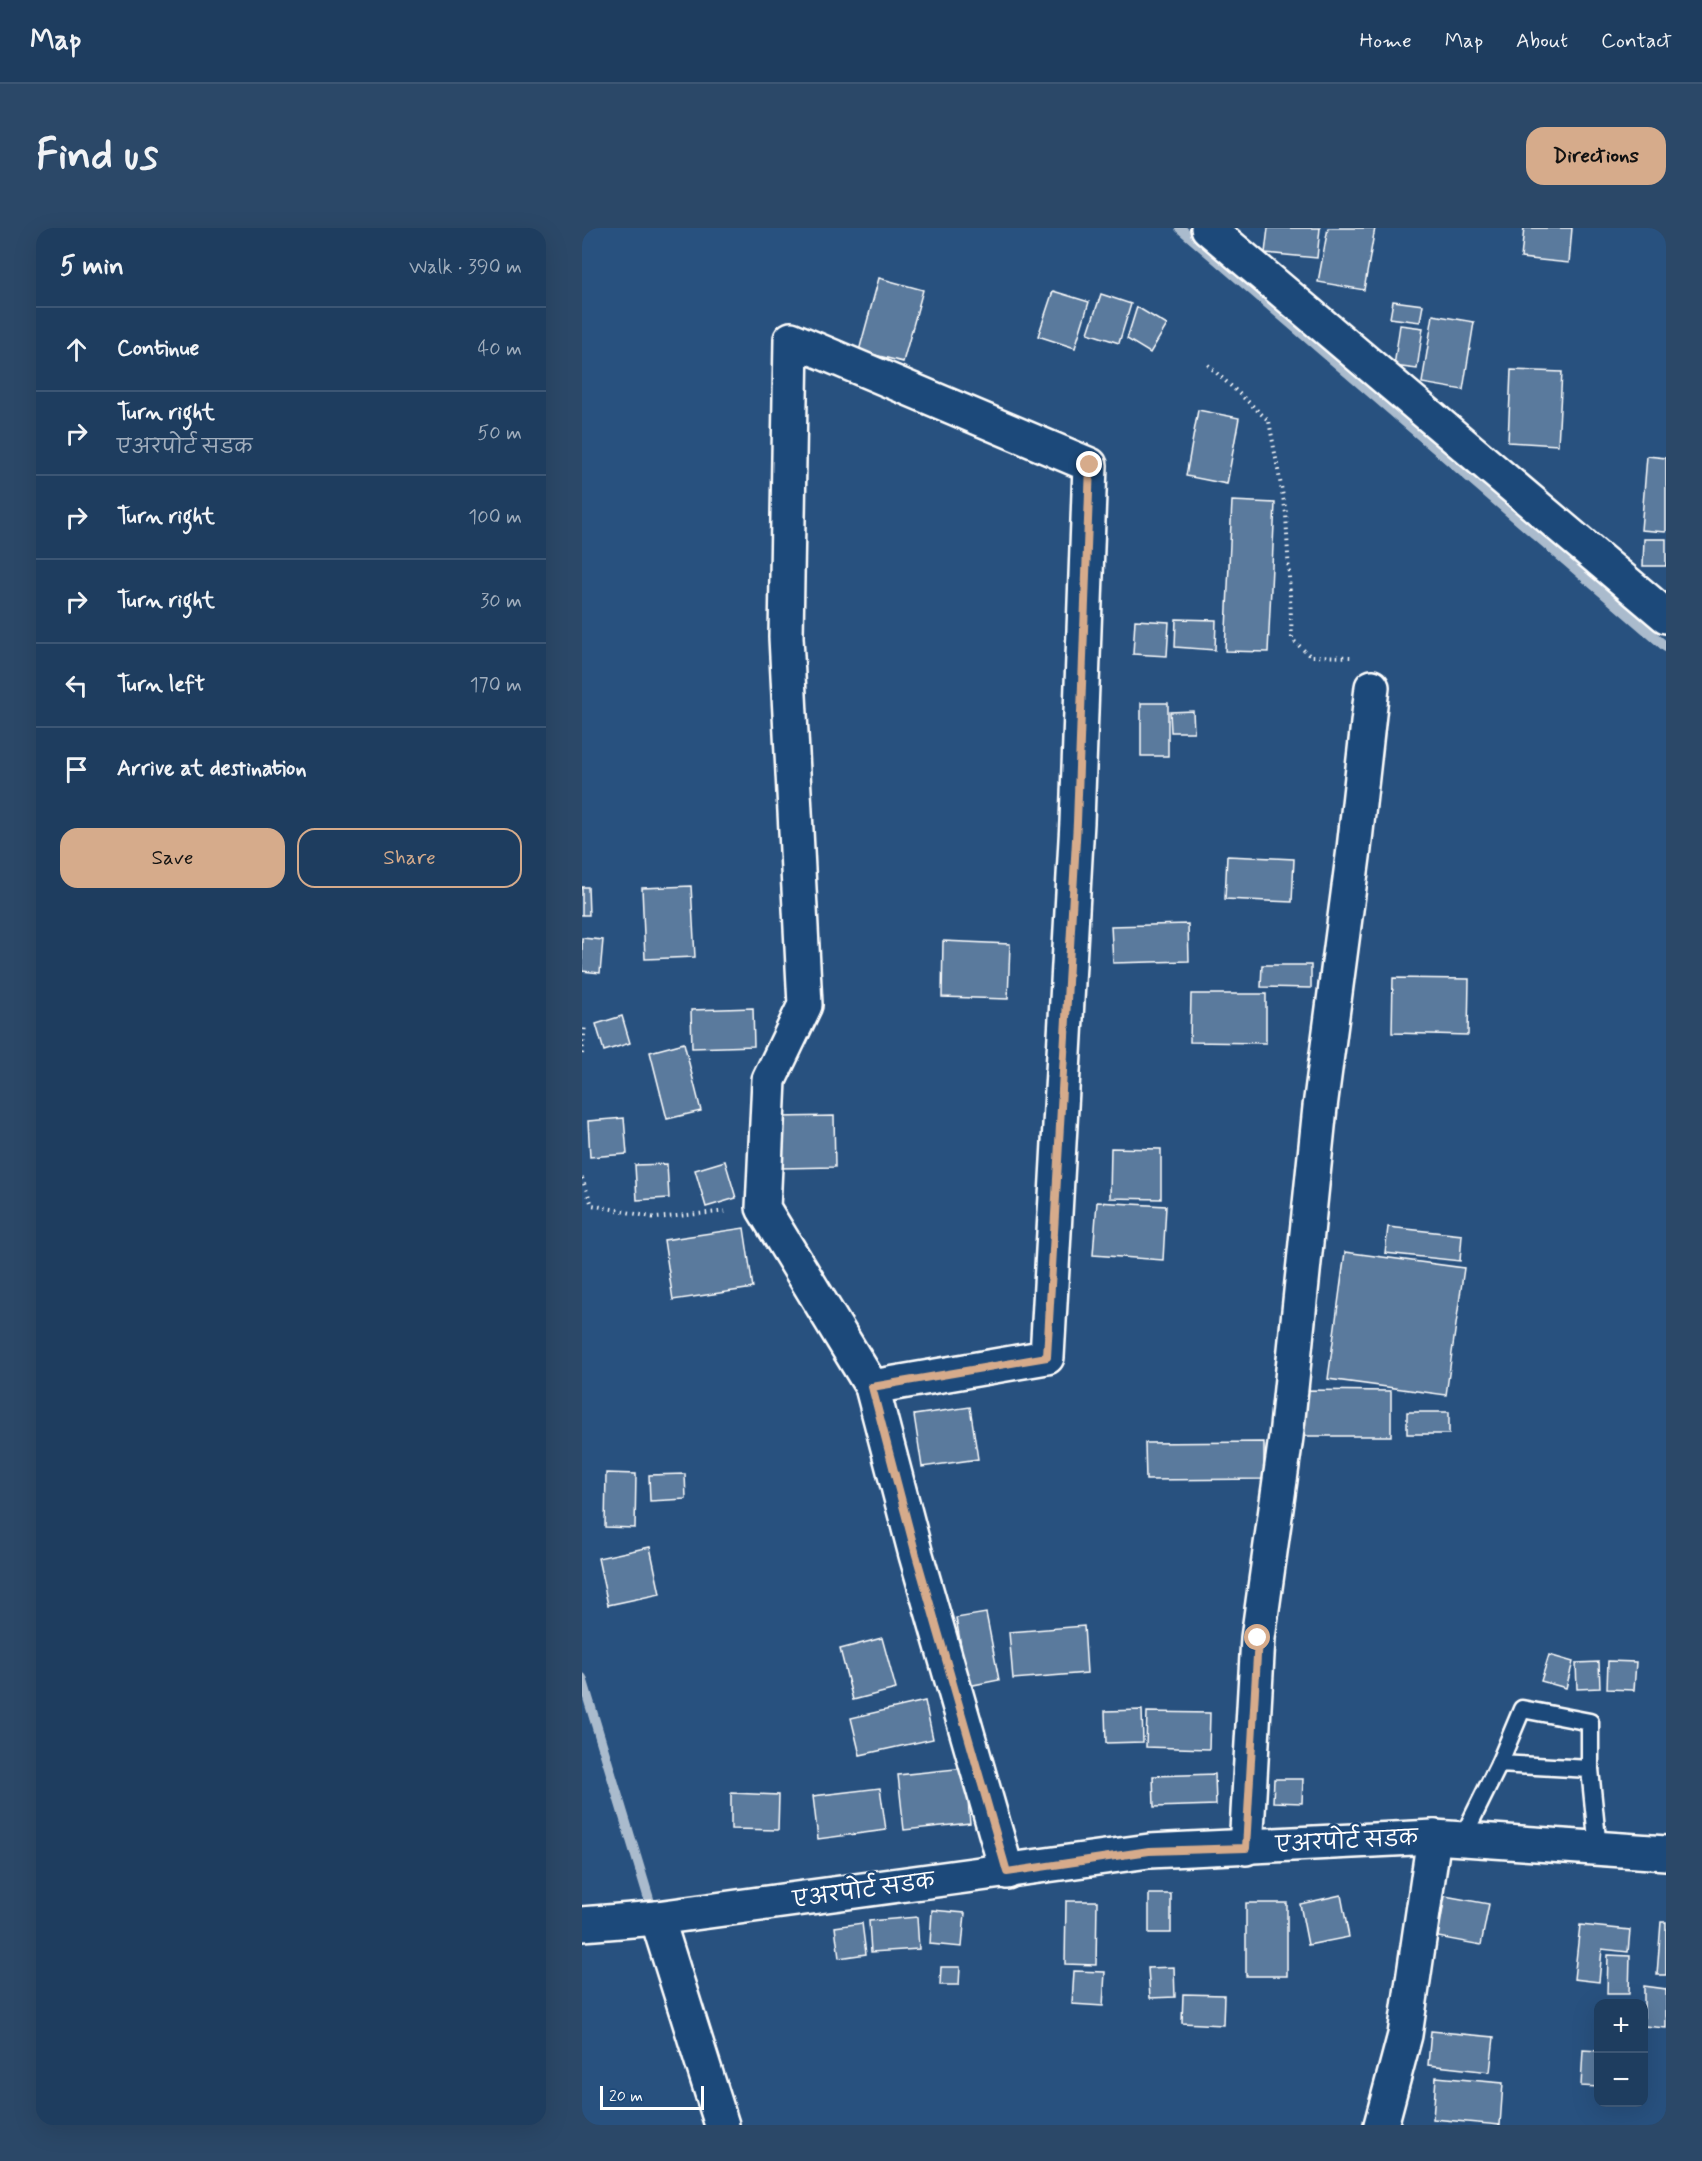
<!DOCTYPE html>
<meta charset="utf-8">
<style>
body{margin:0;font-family:Mynerve,"Playpen Sans Deva",sans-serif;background:#2b4868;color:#f1f3f6}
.controls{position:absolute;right:18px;bottom:18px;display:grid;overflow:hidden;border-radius:12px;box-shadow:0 6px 24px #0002}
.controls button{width:54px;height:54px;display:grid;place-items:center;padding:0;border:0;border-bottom:2px solid #3c5674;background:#1e3d5f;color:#f1f3f6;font:30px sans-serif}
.scale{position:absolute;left:18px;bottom:15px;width:104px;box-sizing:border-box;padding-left:6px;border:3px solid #fff;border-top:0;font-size:16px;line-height:21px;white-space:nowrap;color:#fff;-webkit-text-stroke:4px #1f4a7a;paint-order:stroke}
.stop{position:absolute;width:18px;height:18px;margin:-14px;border:4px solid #d6ab8b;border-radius:50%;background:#fff}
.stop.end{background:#d6ab8b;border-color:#fff;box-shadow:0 2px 6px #0008}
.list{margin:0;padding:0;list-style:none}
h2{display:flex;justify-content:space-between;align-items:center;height:78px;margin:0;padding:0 24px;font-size:26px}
h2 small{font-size:20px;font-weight:400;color:#a1aebd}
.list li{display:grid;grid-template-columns:39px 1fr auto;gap:18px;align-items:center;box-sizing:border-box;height:84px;padding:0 24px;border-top:2px solid #3c5674}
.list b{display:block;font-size:22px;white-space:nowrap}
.list p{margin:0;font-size:20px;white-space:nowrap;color:#a1aebd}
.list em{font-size:20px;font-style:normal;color:#a1aebd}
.actions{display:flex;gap:12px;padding:18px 24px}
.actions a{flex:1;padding:14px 0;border:2px solid #d6ab8b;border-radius:18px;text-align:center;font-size:21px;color:#d6ab8b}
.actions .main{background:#d6ab8b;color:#111}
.icon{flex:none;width:33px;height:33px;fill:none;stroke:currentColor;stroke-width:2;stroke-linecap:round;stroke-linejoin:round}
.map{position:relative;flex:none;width:1084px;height:1897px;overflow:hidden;border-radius:18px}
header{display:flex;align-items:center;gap:36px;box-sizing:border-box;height:84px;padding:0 30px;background:#1e3d5f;border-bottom:2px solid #3c5674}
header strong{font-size:28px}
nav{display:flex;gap:33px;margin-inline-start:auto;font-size:21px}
.intro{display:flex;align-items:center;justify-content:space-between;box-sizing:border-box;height:144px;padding:0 36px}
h1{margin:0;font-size:42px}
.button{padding:15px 27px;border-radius:18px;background:#d6ab8b;color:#111;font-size:21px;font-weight:700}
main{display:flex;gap:36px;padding:0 36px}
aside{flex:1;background:#1e3d5f;border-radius:18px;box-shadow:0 6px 24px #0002}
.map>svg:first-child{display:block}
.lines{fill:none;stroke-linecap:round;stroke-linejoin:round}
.stream{stroke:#aabbcd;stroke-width:10}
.building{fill:#5a7a9d;stroke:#fff;stroke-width:1.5}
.service-casing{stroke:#fff;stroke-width:21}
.minor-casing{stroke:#fff;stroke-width:38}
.path{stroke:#fff;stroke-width:4;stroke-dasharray:1.5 4.5;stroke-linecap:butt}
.service{stroke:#1f4a7a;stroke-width:16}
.minor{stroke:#1f4a7a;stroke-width:33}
.route{stroke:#d6ab8b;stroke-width:8}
.labels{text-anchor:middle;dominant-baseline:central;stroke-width:5;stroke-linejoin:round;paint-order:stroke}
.street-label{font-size:21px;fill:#fff;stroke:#1f4a7a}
</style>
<header>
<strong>Map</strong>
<nav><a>Home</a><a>Map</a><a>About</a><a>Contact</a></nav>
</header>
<div class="intro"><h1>Find us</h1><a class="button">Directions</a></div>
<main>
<aside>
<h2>5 min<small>Walk · 390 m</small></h2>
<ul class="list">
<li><svg class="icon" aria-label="ahead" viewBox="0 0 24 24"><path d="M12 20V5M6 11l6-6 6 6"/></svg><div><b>Continue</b></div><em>40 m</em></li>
<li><svg class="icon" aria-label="right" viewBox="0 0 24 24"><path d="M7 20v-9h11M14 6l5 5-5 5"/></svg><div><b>Turn right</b><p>एअरपोर्ट सडक</p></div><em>50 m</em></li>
<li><svg class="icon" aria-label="right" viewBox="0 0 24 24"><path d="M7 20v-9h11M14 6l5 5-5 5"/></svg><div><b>Turn right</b></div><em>100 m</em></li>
<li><svg class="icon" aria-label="right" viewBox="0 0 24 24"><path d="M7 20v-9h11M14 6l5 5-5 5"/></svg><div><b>Turn right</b></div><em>30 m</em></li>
<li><svg class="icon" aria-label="left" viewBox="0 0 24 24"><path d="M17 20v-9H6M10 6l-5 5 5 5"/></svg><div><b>Turn left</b></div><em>170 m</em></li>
<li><svg class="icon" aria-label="arrive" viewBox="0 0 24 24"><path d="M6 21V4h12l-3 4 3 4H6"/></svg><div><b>Arrive at destination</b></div></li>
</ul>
<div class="actions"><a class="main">Save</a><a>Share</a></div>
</aside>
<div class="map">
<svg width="1084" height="1897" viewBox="0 0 1084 1897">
<rect width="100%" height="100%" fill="#28517f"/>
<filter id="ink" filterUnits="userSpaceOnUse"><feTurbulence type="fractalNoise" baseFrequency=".0167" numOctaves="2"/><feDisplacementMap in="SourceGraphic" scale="12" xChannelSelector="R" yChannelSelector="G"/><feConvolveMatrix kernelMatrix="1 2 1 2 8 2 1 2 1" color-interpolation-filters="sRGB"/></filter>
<g filter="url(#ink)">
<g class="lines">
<g class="stream">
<path d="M598,0L1084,419"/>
<path d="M0,1450L67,1671"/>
</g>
</g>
<g class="building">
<path d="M686,0H738L735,30L683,25Z"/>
<path d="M746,0H793L782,62L736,54Z"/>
<path d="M942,0H990L987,35L939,30Z"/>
<path d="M297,50L341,62L321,134L277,123Z"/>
<path d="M471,63L507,74L493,120L456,108Z"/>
<path d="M519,66L549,76L537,115L506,105Z"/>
<path d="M811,73L841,77L838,94L808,90Z"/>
<path d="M555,79L585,97L568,125L545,111Z"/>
<path d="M851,87L892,94L881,162L840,155Z"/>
<path d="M818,97L841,100L835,141L812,138Z"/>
<path d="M929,142L980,144L976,217L926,214Z"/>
<path d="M616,182L657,190L645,256L604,248Z"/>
<path d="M1065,228L1084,230V304L1059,302Z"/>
<path d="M650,273L693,275L686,424L643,423Z"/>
<path d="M1062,311H1084V338H1061Z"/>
<path d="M594,391L634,392L633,422L593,419Z"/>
<path d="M553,392L587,394L585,428L551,426Z"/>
<rect x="559" y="475" width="27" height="53"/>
<path d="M611,483L612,504H589L588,484Z"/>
<path d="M645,628L712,631L710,674L643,671Z"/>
<path d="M109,658L113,729L63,731L60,660Z"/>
<path d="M0,659H6L7,687H0Z"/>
<path d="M606,696L607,733L531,735L529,698Z"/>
<path d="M0,710L21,712L18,745L0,743Z"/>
<path d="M361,713L428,716L426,771L360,769Z"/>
<path d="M680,737H729V760L679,759Z"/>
<path d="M811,750L887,751L886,807L810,805Z"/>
<path d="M609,766H684V815L608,814Z"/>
<path d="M171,780L172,818L110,820L109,782Z"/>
<path d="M40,788L48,815L22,823L14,796Z"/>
<path d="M102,815L119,883L85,891L68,824Z"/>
<path d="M252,888L253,939L198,940L197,889Z"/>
<path d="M42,890L45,926L8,929L6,893Z"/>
<path d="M529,920L579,921V971L528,970Z"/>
<path d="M143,933L154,970L124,979L113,942Z"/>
<path d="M85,936L87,970L55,972L53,937Z"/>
<path d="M515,974L584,978L581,1032L511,1027Z"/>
<path d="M806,999L880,1007L878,1033L803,1025Z"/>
<path d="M162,1000L171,1060L91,1072L82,1012Z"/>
<path d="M763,1024L882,1040L864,1167L746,1151Z"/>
<path d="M719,1162L809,1163V1208H719Z"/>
<path d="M388,1179L396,1231L340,1239L332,1187Z"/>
<rect x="825" y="1184" width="42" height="22"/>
<path d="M682,1214V1251L564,1252L563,1215Z"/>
<path d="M24,1245L54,1246L53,1300L23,1299Z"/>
<path d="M103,1246L104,1271L68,1273L67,1247Z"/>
<path d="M68,1319L78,1366L26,1377L16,1330Z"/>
<path d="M404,1385L417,1452L386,1458L374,1390Z"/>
<path d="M502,1398L505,1445L431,1451L427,1404Z"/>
<path d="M300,1410L314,1461L271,1472L258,1421Z"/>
<path d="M967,1427L991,1434L984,1460L959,1453Z"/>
<path d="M1026,1433L1054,1434L1052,1462L1025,1461Z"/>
<path d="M1017,1434L1018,1460L995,1461L994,1435Z"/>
<path d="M343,1473L351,1511L278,1527L269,1490Z"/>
<path d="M560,1482L561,1514L524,1515L523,1483Z"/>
<path d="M565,1484L628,1485L627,1521L564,1519Z"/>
<path d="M383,1540L388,1595L322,1602L316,1547Z"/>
<path d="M633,1546L634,1577L572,1579L571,1548Z"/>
<path d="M692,1551H721L720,1575L691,1574Z"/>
<path d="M298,1560L304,1602L236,1611L231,1568Z"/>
<path d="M149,1565L197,1567L196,1602L149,1601Z"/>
<rect x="567" y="1666" width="22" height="39"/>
<path d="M759,1667L767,1709L726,1717L718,1676Z"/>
<path d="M863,1668L907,1676L899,1717L856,1709Z"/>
<path d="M484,1673H515L514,1737L483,1736Z"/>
<rect x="664" y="1675" width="41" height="73"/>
<path d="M350,1682L383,1685L380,1719L348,1716Z"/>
<path d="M335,1689L337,1721L289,1724L287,1693Z"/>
<path d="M1079,1694H1084V1747H1075Z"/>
<path d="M280,1695L284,1726L257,1730L253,1699Z"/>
<path d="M998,1697L1048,1702L1046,1724L1020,1721L1017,1754L992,1751Z"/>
<path d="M1026,1727L1048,1728L1047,1766H1025Z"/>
<path d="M359,1739H378L377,1757H358Z"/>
<path d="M592,1739L593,1769L568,1770L566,1740Z"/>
<path d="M492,1743L523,1744L521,1778L490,1776Z"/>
<path d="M1062,1758L1084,1761V1800L1062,1798Z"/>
<path d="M601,1766L642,1767L641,1797L600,1795Z"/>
<path d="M849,1803L912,1809L908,1844L846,1837Z"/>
<path d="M1001,1822L1017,1823V1859L999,1858Z"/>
<path d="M854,1849L921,1855L918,1897L851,1891Z"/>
</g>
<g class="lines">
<defs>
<g id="service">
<path d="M917,1536L940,1481L1008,1494V1541"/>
<path d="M880,1611L917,1536L1008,1541L1016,1621"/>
</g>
<g id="minor">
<path d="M626,0L1084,388"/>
<path d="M290,1159L465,1129L495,594L508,237L209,111L204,409L223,777L187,852L181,980L290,1159L334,1327L425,1644"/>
<path d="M664,1620L676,1410L704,1209L738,879L772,621L790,459"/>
<path d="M75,1690L140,1897"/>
<path d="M0,1696L75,1690L567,1623L852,1609L1084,1625"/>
<path d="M799,1897L823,1807L852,1609"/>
</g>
</defs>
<use href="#service" class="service-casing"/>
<use href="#minor" class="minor-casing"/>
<g class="path">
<path d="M626,137L687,193L704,285L710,411L728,428L772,429"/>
<path d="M0,826L3,797"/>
<path d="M0,950L10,977L74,990L147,983"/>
</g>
<use href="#service" class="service"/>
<use href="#minor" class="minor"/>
</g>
</g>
<g class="lines" filter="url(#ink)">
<path class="route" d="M508,237L495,594L465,1129L290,1159L334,1327L425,1644L567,1623L664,1620L676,1410"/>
</g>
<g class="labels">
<g class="street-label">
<text transform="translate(765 1614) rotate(-3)">एअरपोर्ट सडक</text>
<text transform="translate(282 1663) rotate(-8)">एअरपोर्ट सडक</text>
</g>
</g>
</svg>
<div class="controls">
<button>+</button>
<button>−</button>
</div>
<div class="scale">20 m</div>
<div class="stop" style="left:676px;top:1410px"></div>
<div class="stop end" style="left:508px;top:237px"></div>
</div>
</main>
